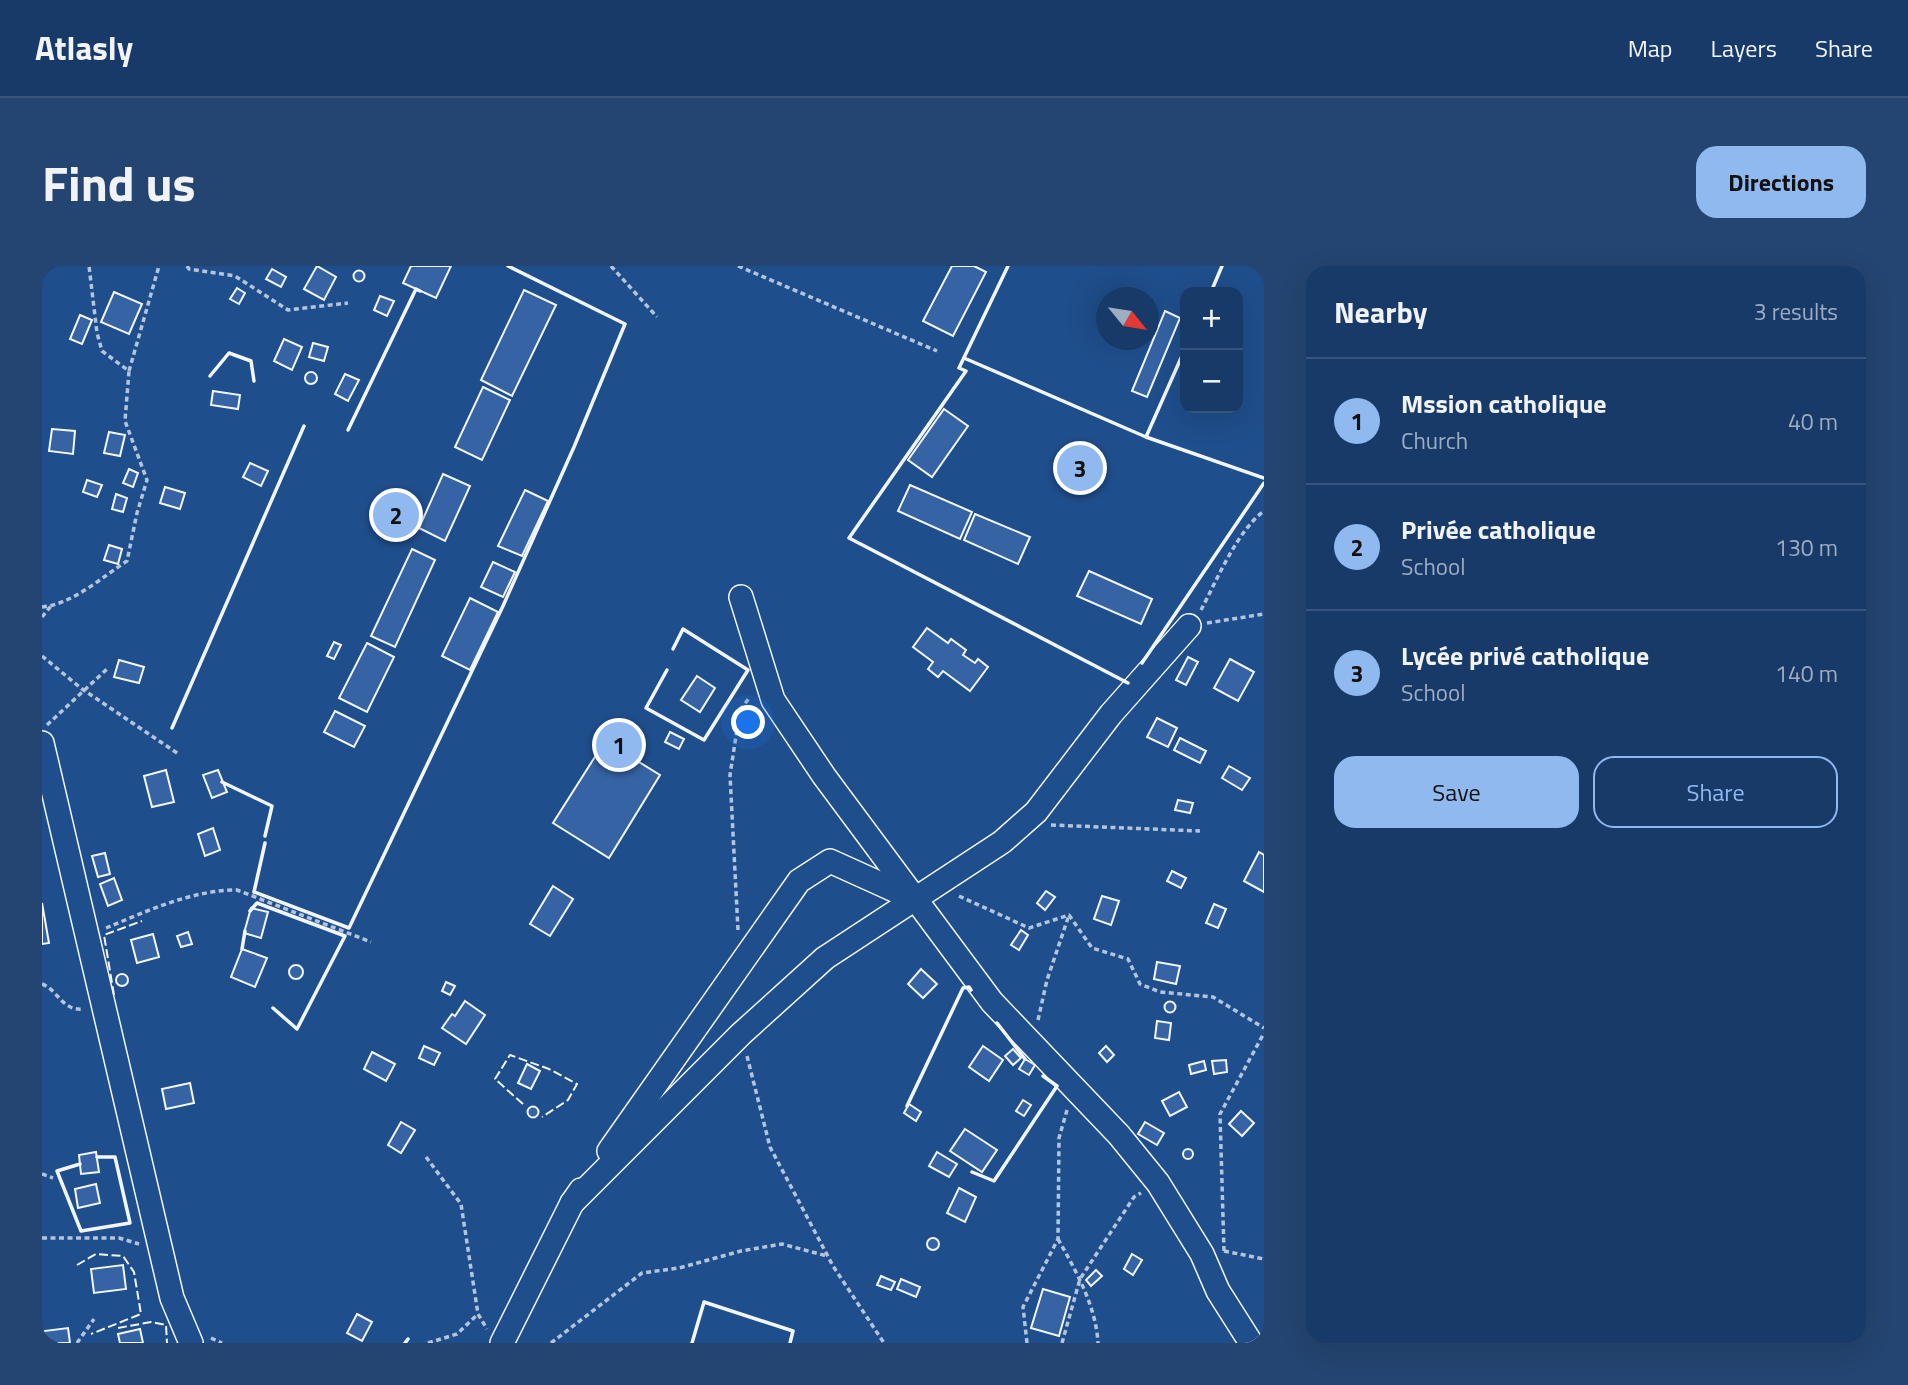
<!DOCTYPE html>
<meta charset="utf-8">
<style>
body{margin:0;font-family:"Titillium Web",sans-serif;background:#244571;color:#f1f3f6}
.controls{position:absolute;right:21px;top:21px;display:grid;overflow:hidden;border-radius:14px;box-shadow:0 7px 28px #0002}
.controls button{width:63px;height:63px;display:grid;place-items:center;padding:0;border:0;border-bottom:2px solid #36547d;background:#173a69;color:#f1f3f6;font:35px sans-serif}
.compass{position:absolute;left:1054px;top:21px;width:63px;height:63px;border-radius:50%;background:#173a69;box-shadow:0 7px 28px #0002;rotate:120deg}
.you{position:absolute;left:707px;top:457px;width:24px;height:24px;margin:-18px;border:5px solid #fff;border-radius:50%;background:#1a73e8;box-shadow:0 0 0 10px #1a73e833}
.badge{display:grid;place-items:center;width:46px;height:46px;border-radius:50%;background:#90b9f0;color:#111;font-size:23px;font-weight:700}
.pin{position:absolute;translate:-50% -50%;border:4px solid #fff;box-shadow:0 2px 7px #0006}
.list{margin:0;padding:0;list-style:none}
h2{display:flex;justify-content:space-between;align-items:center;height:91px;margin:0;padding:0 28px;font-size:30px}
h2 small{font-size:23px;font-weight:400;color:#9eadc0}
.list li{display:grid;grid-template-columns:46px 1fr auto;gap:21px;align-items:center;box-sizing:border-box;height:126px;padding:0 28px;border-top:2px solid #36547d}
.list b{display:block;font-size:26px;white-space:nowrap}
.list p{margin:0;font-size:23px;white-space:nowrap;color:#9eadc0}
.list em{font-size:23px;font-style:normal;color:#9eadc0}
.actions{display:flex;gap:14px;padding:21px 28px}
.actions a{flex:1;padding:16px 0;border:2px solid #90b9f0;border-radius:21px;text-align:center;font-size:24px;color:#90b9f0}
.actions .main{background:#90b9f0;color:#111}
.map{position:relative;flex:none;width:1222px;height:1077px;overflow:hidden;border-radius:21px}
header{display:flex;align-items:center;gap:42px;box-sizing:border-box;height:98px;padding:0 35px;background:#173a69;border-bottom:2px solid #36547d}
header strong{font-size:33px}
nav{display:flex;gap:38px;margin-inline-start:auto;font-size:24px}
.intro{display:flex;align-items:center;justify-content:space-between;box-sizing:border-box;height:168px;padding:0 42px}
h1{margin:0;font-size:49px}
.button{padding:18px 32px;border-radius:21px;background:#90b9f0;color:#111;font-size:24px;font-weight:700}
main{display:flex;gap:42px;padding:0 42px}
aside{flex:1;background:#173a69;border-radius:21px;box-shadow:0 7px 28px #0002}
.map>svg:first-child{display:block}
.building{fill:#3563a3;stroke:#f2f6ff;stroke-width:2}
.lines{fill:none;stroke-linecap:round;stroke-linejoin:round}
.minor-casing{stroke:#f2f6ff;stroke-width:26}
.path{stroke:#b3c4dc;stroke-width:3.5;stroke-dasharray:5 3.5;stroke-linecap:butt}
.minor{stroke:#1f4e8c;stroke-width:23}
.fence{stroke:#f2f6ff;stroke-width:2;stroke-dasharray:9 3.5;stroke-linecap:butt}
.wall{stroke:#f2f6ff;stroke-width:3.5}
</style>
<header>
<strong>Atlasly</strong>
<nav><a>Map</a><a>Layers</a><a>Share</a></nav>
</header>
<div class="intro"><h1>Find us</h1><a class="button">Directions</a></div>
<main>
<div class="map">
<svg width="1222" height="1077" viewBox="0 0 1222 1077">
<rect width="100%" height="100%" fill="#1f4e8c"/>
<g class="building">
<path d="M275,0L294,11L282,34L262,23Z"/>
<path d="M369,0H409L394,32L361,17Z"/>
<path d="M910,0H932L944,6L911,70L881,55Z"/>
<path d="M230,3L244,11L239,21L224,13Z"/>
<circle cx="317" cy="10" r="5.5"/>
<path d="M195,22L203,27L197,38L188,33Z"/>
<path d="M482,24L514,39L470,130L439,114Z"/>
<path d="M72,26L100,38L87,68L59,56Z"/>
<path d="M338,30L352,35L345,50L332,44Z"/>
<path d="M1123,45L1138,52L1105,131L1090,125Z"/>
<path d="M38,49L50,54L40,78L28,73Z"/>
<path d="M242,73L260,81L250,104L232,95Z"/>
<path d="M271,77L286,81L282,95L267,91Z"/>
<circle cx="269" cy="112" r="6"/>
<path d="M303,108L317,114L306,135L293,128Z"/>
<path d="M441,121L468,134L440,194L413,181Z"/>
<path d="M171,125L198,129L196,143L169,139Z"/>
<path d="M902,143L926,160L890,211L866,194Z"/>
<path d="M10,163L33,165L31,188L7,185Z"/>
<path d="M67,166L83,169L78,190L62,187Z"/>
<path d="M208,197L226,205L219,220L201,211Z"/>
<path d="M87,203L96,207L91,221L81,217Z"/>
<path d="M401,208L428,220L403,275L377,262Z"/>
<path d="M45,214L60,219L55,231L41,226Z"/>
<path d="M868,219L930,246L918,273L856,245Z"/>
<path d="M123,221L143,227L138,243L118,237Z"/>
<path d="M483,224L506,235L480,290L456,280Z"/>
<path d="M74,228L85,232L81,246L70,243Z"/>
<path d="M933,248L988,271L976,298L922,274Z"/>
<path d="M67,279L80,283L76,298L62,294Z"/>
<path d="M370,283L393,294L353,381L329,370Z"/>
<path d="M451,296L473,306L461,331L439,321Z"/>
<path d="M1047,305L1110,333L1099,358L1035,330Z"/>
<path d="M428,332L456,346L428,404L400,390Z"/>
<path d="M885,362L906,377L909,373L924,384L921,389L933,397L936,393L946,401L928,425L901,405L896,411L886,403L891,396L871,381Z"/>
<path d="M292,376L299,379L292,393L285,390Z"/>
<path d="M325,377L352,391L325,446L297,432Z"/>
<path d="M1146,391L1156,396L1144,419L1134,414Z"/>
<path d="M1188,393L1212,406L1196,435L1172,422Z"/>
<path d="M77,394L102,401L97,417L72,411Z"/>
<path d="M655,410L673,422L658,446L639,434Z"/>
<path d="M293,445L323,460L312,481L282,466Z"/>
<path d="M1115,452L1135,462L1126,481L1105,471Z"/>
<path d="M628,466L642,473L637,483L623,476Z"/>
<path d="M1138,472L1164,485L1158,497L1132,484Z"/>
<path d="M563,475L618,509L567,592L511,557Z"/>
<path d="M1187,500L1208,512L1200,524L1180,512Z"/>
<path d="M124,504L132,536L110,541L102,510Z"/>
<path d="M176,504L185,526L170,532L161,509Z"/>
<path d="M1136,534L1151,537L1148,547L1133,544Z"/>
<path d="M171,562L178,584L163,590L156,568Z"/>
<path d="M1217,586L1222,589V626L1202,615Z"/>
<path d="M63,587L68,608L56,611L50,590Z"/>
<path d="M1130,605L1144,612L1139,622L1125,615Z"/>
<path d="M72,612L80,634L66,640L58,618Z"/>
<path d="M511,620L531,633L508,670L488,658Z"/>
<path d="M1004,625L1013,631L1003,644L995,637Z"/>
<path d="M1060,630L1077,635L1069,659L1052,653Z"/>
<path d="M0,637L7,677L0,678Z"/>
<path d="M1172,638L1184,643L1176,662L1164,657Z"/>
<path d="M209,642L226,646L219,672L202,667Z"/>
<path d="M979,664L986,669L977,684L969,679Z"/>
<path d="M146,666L150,678L139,681L135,670Z"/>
<path d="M111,668L117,691L95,697L89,674Z"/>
<path d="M200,683L225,692L213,721L189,711Z"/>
<path d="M1115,696L1138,700L1134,718L1112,713Z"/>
<circle cx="254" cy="706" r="7"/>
<path d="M879,703L895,718L881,732L866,718Z"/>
<circle cx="80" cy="714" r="6"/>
<path d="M404,716L413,720L408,729L400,725Z"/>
<path d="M423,735L443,749L424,778L400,762L410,748L413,750Z"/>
<circle cx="1128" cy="741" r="5.5"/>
<path d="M1115,755L1129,757L1127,774L1113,772Z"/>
<path d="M382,780L398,787L392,799L377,792Z"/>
<path d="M941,780L961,794L947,815L927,801Z"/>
<path d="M1064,780L1072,789L1065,796L1057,787Z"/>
<path d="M971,783L979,792L971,799L963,790Z"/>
<path d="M330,786L353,798L344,815L322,803Z"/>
<path d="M983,793L993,799L987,809L977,803Z"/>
<path d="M1184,794L1185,806L1172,808L1170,795Z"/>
<path d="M1162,795L1164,804L1149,808L1147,799Z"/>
<path d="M485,798L498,805L489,823L476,817Z"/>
<path d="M148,817L152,837L124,843L120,823Z"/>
<path d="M1137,826L1145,841L1128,850L1120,835Z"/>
<path d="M981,834L989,839L982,850L974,845Z"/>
<path d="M867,838L879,846L874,855L862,847Z"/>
<circle cx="491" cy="846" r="5.5"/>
<path d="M1199,845L1212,857L1200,870L1187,858Z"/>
<path d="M359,856L373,864L359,887L346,879Z"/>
<path d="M1103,856L1122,867L1115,879L1096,868Z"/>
<path d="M923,863L955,884L940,906L908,885Z"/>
<circle cx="1146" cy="888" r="5"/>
<path d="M54,886L57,906L39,908L37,889Z"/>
<path d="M895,886L915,898L907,911L887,900Z"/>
<path d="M54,918L58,937L36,942L33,923Z"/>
<path d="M917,922L934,931L923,956L905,947Z"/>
<circle cx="891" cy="978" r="6"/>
<path d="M1090,988L1100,994L1091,1009L1082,1003Z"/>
<path d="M81,999L84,1023L52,1027L49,1003Z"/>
<path d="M1054,1004L1060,1010L1049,1020L1044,1014Z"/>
<path d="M839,1010L853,1016L849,1024L835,1019Z"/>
<path d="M859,1013L878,1021L874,1031L855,1023Z"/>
<path d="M1001,1023L1028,1031L1017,1070L989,1062Z"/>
<path d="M315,1048L330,1056L320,1075L305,1067Z"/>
<path d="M26,1062L28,1077H3L2,1065Z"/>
<path d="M98,1063L101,1077H78L76,1068Z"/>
</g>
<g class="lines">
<defs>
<g id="minor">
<path d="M699,331L731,434L782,510L950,736L1077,869L1116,917L1160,988L1176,1025L1209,1077"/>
<path d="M0,477L130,1032L149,1077"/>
<path d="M567,885L757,615L788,595L872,633"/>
<path d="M530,937L699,768L783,692L960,576L994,546L1069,448L1147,360"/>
<path d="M460,1077L530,937L539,924"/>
</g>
</defs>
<use href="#minor" class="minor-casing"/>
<g class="path">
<path d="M145,0L147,3L193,10L246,44L306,37"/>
<path d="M569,0L615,51"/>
<path d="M696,0L895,85"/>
<path d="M87,105L117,0"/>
<path d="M0,341C31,338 60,311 85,295L95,247L105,214L83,155L87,105L60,85L55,67L47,0"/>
<path d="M1159,344C1175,314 1195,265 1222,245"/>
<path d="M0,351L9,340"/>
<path d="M1165,357L1222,348"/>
<path d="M0,390L40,423L138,489"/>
<path d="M5,459L65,403"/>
<path d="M1009,559L1158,565"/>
<path d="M917,630L987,662L1027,649L1050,682L1086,693L1098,718L1118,726L1171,731L1222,762"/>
<path d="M64,662C105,645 150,624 195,624L329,676"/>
<path d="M696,664L688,509L698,444L708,431"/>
<path d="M0,718C16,724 20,745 41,743"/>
<path d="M996,754L1005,714L1027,649"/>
<path d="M705,790L728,881L791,1000L842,1077"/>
<path d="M384,891L419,938L436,1048L445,1063"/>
<path d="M0,908L11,912"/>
<path d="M0,972H77L97,978"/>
<path d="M1016,973C1034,1005 1054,1040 1056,1077"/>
<path d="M1182,985L1178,848L1222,767"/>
<path d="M1182,985L1222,993"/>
<path d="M169,1072L180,1077"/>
<path d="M35,1077L52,1053"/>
<path d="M386,1077L415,1068L436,1048"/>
<path d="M509,1077L600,1007L637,1002L699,985L740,978L785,990"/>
<path d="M985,1077L981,1041L1016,973L1017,872L1025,844"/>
<path d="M1020,1077L1038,1013L1092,931L1099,927"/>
</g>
<use href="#minor" class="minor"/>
<g class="fence">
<path d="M72,729L62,669L100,655"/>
<path d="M481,838L453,813L468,789L507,803L535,818L526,834L500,851"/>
<path d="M35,999L54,988L81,990L92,1006L99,1048L49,1068"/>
<path d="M76,1062L109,1056L124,1059L125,1077"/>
</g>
<g class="wall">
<path d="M966,0L917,102L924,105L807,272L1086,417"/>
<path d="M1169,26L1180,0"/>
<path d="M922,92L1104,171L1143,83"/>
<path d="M168,110L187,87L209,95L212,115"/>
<path d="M306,164L374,23L378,25"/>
<path d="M1104,171L1222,212"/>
<path d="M1100,397L1222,217"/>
<path d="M625,404L604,442L662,474L706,404L641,363L631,383"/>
<path d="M130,462L262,160"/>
<path d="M180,516L230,540L223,570"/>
<path d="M223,577L212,626L307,662L461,340L532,181L583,58L466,0"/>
<path d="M208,645L215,637L303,670L255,763L231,742"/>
<path d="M200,683L203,665"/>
<path d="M955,757L983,793"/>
<path d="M865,840L921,722L927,721L929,724"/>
<path d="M38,898L15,905L39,965L88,957L73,891H55"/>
<path d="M930,906L952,915L1015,820L1001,810"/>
<path d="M363,1077L366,1073"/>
<path d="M650,1077L662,1036L751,1065L748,1077"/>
</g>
</g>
</svg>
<div class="controls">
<button>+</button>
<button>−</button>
</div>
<svg class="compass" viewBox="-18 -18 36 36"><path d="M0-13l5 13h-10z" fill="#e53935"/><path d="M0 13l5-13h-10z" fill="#9eadc0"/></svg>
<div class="you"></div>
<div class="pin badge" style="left:577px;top:479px">1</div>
<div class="pin badge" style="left:354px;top:249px">2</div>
<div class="pin badge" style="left:1038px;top:202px">3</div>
</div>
<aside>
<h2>Nearby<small>3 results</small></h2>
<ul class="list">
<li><span class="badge">1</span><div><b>Mssion catholique</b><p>Church</p></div><em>40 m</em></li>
<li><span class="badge">2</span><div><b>Privée catholique</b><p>School</p></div><em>130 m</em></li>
<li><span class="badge">3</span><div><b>Lycée privé catholique</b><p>School</p></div><em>140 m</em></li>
</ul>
<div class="actions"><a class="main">Save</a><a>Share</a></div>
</aside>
</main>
